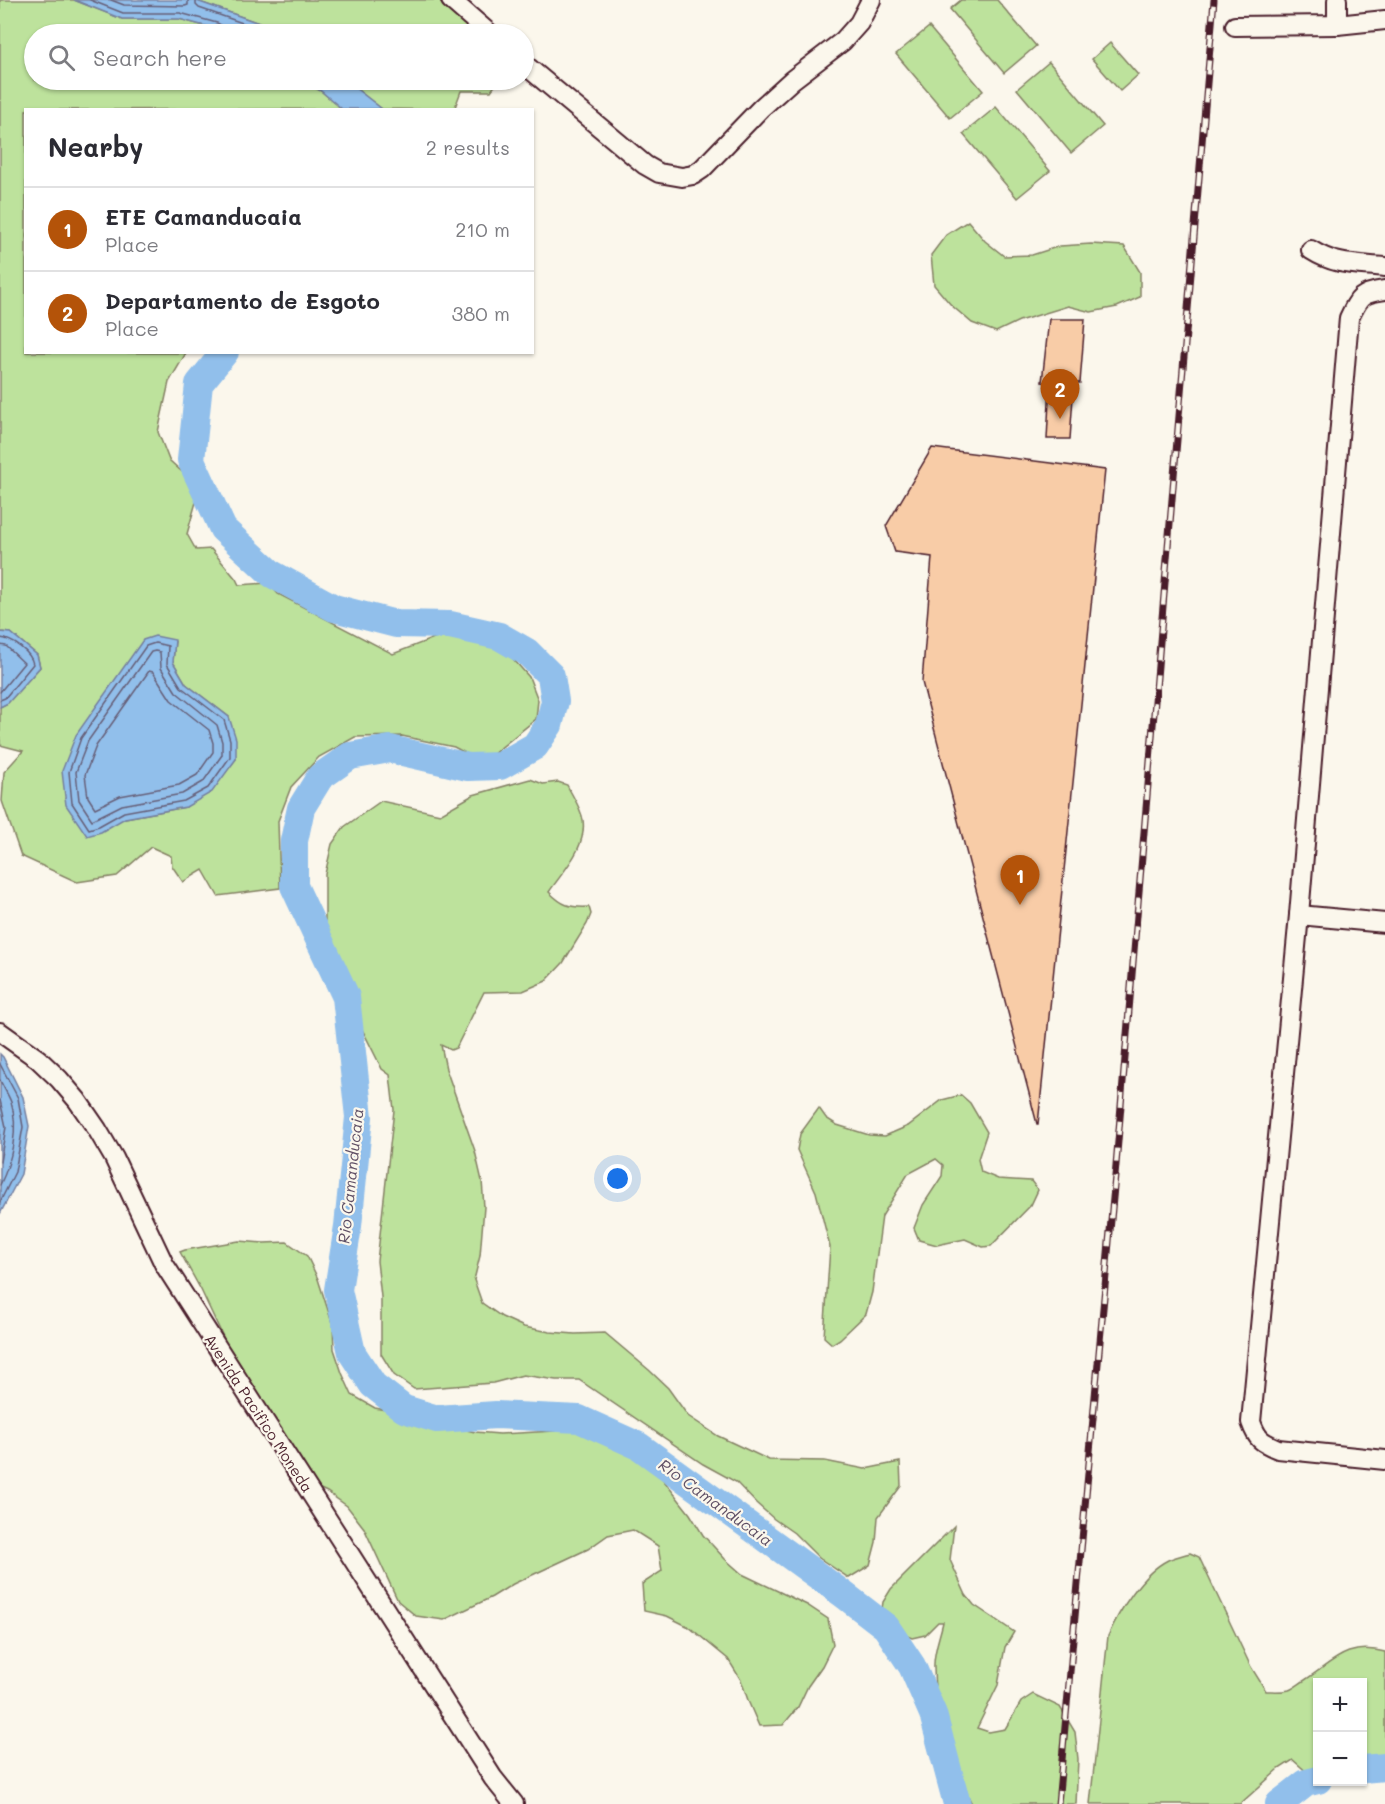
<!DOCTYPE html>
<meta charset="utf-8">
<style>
body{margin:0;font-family:Mali,sans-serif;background:#f7f7f7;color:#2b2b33}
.controls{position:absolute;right:18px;bottom:18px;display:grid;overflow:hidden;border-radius:0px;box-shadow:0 2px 4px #0004}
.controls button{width:54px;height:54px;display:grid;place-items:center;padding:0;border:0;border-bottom:2px solid #e1e1e2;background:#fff;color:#2b2b33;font:30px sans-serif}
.you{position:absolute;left:618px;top:1179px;width:21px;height:21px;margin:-15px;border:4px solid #fff;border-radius:50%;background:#1a73e8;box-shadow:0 0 0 9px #1a73e833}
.badge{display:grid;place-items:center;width:39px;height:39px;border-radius:50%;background:#b45309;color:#fff;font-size:20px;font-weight:700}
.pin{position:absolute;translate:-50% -50px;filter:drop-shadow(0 2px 3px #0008)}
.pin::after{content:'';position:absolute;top:32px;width:21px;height:18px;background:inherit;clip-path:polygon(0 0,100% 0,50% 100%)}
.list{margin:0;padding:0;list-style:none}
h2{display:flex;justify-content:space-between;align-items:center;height:78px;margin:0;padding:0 24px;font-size:26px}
h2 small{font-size:20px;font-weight:400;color:#7c7c81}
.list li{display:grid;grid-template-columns:39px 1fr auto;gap:18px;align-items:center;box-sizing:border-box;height:84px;padding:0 24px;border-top:2px solid #e1e1e2}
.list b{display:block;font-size:22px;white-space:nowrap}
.list p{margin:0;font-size:20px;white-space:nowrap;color:#7c7c81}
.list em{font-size:20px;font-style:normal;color:#7c7c81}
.icon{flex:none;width:33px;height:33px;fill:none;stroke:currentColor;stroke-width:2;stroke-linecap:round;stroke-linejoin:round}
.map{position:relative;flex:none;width:1385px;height:1804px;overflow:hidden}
.search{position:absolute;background:#fff;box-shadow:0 2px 4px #0004;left:24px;top:24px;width:510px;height:66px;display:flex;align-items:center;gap:15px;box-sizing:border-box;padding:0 21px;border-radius:33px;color:#7c7c81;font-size:22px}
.panel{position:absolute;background:#fff;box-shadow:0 2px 4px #0004;left:24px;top:108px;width:510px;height:246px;border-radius:0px}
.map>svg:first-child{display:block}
.green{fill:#bde29c;stroke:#848064;stroke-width:1.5;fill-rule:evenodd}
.water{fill:#91bfeb;stroke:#757f9e;stroke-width:1.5}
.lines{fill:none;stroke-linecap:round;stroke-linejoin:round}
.shore{stroke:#665f78;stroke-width:1.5}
.river{stroke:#91bfeb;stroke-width:28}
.building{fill:#f8cca7;stroke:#4a1f2b;stroke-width:1.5}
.minor-casing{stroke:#4a1f2b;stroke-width:22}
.minor{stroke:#fbf7ec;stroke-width:18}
.rail-casing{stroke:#4a1f2b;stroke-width:7}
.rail{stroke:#fbf7ec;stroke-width:4.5;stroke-dasharray:14;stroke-linecap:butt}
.labels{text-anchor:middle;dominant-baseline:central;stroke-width:4.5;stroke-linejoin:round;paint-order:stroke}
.street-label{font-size:15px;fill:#4a1f2b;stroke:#fbf7ec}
.water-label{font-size:16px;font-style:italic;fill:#5f4f65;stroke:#fbf7ec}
</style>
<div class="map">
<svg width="1385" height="1804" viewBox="0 0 1385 1804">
<rect width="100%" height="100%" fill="#fbf7ec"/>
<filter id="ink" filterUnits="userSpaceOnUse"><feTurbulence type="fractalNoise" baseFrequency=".0167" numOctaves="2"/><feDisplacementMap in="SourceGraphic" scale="12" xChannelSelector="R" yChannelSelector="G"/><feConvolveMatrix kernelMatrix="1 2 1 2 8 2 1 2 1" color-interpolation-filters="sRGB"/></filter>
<g filter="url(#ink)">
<g class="green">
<path d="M0,0H74L122,19H179L216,29L227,34H34V80H301L321,91L342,109L26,110V352L186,353L169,382L158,432L169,460L191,480L198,495L187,534L196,550L211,549L236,579L239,585L268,583L278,594L393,654L452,631L476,637L506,651L529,677L538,700L536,719L493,754L473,757L454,747L402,736L355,737L319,757L291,787L278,821L280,888L218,896L203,870L183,882L172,866L171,856L151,847L117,876L77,882L21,856L2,801L4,772L23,751L0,745V707L8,703L40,667L37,655L11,633L0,632ZM175,641L173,662L186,684L229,717L236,759L225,773L186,807L125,818Z"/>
<path d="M194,0H442L482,34H279L259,23Z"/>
<path d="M961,0H997L1036,46L1004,73L950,9Z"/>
<path d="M929,27L983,91L950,118L896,54Z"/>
<path d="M1110,43L1138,75L1120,91L1092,59Z"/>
<path d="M1049,62L1103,126L1071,153L1017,89Z"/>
<path d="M345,80H499L491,91H461L454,110L382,109Z"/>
<path d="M996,107L1050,171L1017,198L963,134Z"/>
<path d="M968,221L985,241L1004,256L1032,255L1060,246L1091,244L1124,246L1140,272V297L1117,307L1091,312L1068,306L1019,321L996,332L972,323L951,305L934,285L931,255L946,235Z"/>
<path d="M530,779L543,784L558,782L567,785C572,795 581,808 583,820C587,848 563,871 549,892C562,905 569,908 589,907L591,914L587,924L563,963L546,981L523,991L484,992L456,1048L451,1050L441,1045L446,1069L475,1151L482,1181L484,1207L480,1256L474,1280L482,1303L502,1317L524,1327L550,1332L575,1334L605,1333L649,1370L668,1388L688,1416L718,1436L769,1460L825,1461L865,1469L900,1462L901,1486L878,1517L876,1542L870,1565L849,1578L819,1558L794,1533L774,1519L756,1503L736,1482L703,1464L579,1380H556L523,1375L493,1383L414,1389L394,1375L381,1354V1297L377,1261L394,1110L390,1075L382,1069L347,999L325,925V874L332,844L344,827L381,801L440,814L473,795Z"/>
<path d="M961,1095L970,1103L987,1132L978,1159L981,1172L998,1179L1031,1181L1038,1190L1031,1205L991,1246L983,1247L965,1239L937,1245L919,1240L914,1228L923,1205L942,1176L943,1165L936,1159L908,1174L882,1216L872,1292L866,1314L840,1339L832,1344L824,1337L830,1247L816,1192L797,1150L800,1134L819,1108L826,1118L837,1125L869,1135L885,1136L908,1126L942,1100Z"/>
<path d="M239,1241L264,1243L287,1242L307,1256L318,1279L333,1326L334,1349L342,1373L352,1395L375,1408L401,1413L426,1421L475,1432L500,1434L573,1430L596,1436L639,1456L657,1472L690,1514L703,1535L725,1559L742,1574L807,1605L828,1619L833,1644L822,1666L808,1686L798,1707L783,1725L759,1726L749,1703L741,1680L728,1659L689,1627L667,1616L644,1611L642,1584L662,1571L658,1546L633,1530L608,1535L588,1549L513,1584L492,1597L444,1620L416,1616L398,1601L364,1528L347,1506L327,1492L305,1482L237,1374L226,1343L201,1290L180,1252L185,1250Z"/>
<path d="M954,1526L950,1560L966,1595L974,1605L1014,1632L1005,1647L998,1685L977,1728L989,1732L1005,1729L1021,1702L1033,1694L1060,1707L1075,1732L1078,1759L1076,1804H972C951,1762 934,1715 934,1667C933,1653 940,1636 943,1622H938L925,1635L912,1638L891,1629L881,1616L883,1602L891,1589Z"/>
<path d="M1190,1553L1199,1557L1251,1667L1266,1691C1272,1691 1282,1692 1289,1690C1294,1688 1300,1683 1305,1680C1334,1661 1347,1642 1385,1652V1774L1363,1776L1362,1682H1318L1317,1775L1309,1774L1293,1760L1279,1769L1240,1804H1090L1108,1636C1119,1611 1142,1573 1168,1560C1175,1557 1183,1555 1190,1553Z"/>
</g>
<g class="water">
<path d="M74,0H194L259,23L279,34H227L216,29L179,19H122Z"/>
<path d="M301,80H345L382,109H342L321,91Z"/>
<path d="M0,632L11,633L37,655L40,667L8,703L0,707Z"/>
<path d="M155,636L175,640L173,662L186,684L229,717L236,739V759L212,792L186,807L125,818L101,832L87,836L66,805L62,771L76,735L143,640Z"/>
<path d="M0,1054L3,1057L23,1097L29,1126L21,1174L0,1214Z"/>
</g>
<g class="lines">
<g class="shore">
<path d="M90,0L123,13H180L217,23L226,28L228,34"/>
<path d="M111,0L124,5L185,6L188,5V0"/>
<path d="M196,0V5L199,8L257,28L267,34"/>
<path d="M0,638C12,639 31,652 33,664L5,698L0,700"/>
<path d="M155,643L168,646L167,664L181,687L224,720L230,740V757L208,788L184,801L124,812L99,826L89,829L72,803L69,772L81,738L146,646Z"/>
<path d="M0,645L6,646L24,663L0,692"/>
<path d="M155,651L160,652L161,668L176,692L217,725L222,742V755L203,782L182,794L122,805L92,820L79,800L76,772L88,741L151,652Z"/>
<path d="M149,671L153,672L171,700L209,730L213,743V752L197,775L179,785L120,796L95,808L88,797L85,775L96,746Z"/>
<path d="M0,1064L18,1098L23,1127L15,1172L0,1202"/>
<path d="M0,1080C3,1087 8,1094 11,1102C19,1128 12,1161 0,1185"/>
<path d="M0,1100L6,1127L0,1162"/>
</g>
<g class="river">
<path d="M225,352L199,384L191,460L223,529L272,574L334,608L396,624L450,625L499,636L527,652L551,676L555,701L549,725L535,746L500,766L468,767L390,749L350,756L320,777L301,808L294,841V886L346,997L359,1117L348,1226L338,1290L352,1353L373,1385L404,1409L437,1419L496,1415L579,1419L639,1446L843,1594L886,1627L912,1666L933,1714L957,1804"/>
<path d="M1362,1769L1385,1767"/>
<path d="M1279,1804L1306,1783L1318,1780"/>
</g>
</g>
<g class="building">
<path d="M1049,319H1085L1080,383H1074L1070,439H1047L1050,383L1042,382Z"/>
<path d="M932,448L1105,470L1038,1124H1037L922,682L932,557L895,552L886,526Z"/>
</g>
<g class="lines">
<defs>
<g id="minor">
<path d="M451,0L490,34"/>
<path d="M1337,0V25"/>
<path d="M1235,26L1337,25L1385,20"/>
<path d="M524,64L645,165L659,173L682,177L693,175L702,169L761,108L792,80L843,41L859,23L871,0"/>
<path d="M1311,250C1336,266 1356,264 1385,267"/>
<path d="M1385,290C1361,293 1359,297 1349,318L1299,915L1251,1422C1257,1439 1261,1442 1278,1449L1385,1460"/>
<path d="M1299,915L1385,923"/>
<path d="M0,1032L38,1059L59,1079L77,1100L97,1129L114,1158L164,1264L493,1778L514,1804"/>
</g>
</defs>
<use href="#minor" class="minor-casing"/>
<use href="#minor" class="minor"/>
<defs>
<path id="rail" d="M1058,1804L1116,1165L1214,0"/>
</defs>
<use href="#rail" class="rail-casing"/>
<use href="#rail" class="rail"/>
</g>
</g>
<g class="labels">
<g class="street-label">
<text transform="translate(259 1413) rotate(57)">Avenida Pacifico Moneda</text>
</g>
<g class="water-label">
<text transform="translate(350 1176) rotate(-84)">Rio Camanducaia</text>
<text transform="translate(716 1502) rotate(36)">Rio Camanducaia</text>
</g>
</g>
</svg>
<div class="controls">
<button>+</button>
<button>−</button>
</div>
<div class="you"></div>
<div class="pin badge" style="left:1020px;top:905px">1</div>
<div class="pin badge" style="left:1060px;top:419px">2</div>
<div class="search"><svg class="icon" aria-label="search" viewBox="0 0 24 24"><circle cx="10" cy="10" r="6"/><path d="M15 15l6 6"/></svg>Search here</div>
<section class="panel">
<h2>Nearby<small>2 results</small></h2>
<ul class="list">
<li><span class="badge">1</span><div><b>ETE Camanducaia</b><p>Place</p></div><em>210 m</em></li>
<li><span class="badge">2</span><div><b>Departamento de Esgoto</b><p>Place</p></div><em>380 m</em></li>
</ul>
</section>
</div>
